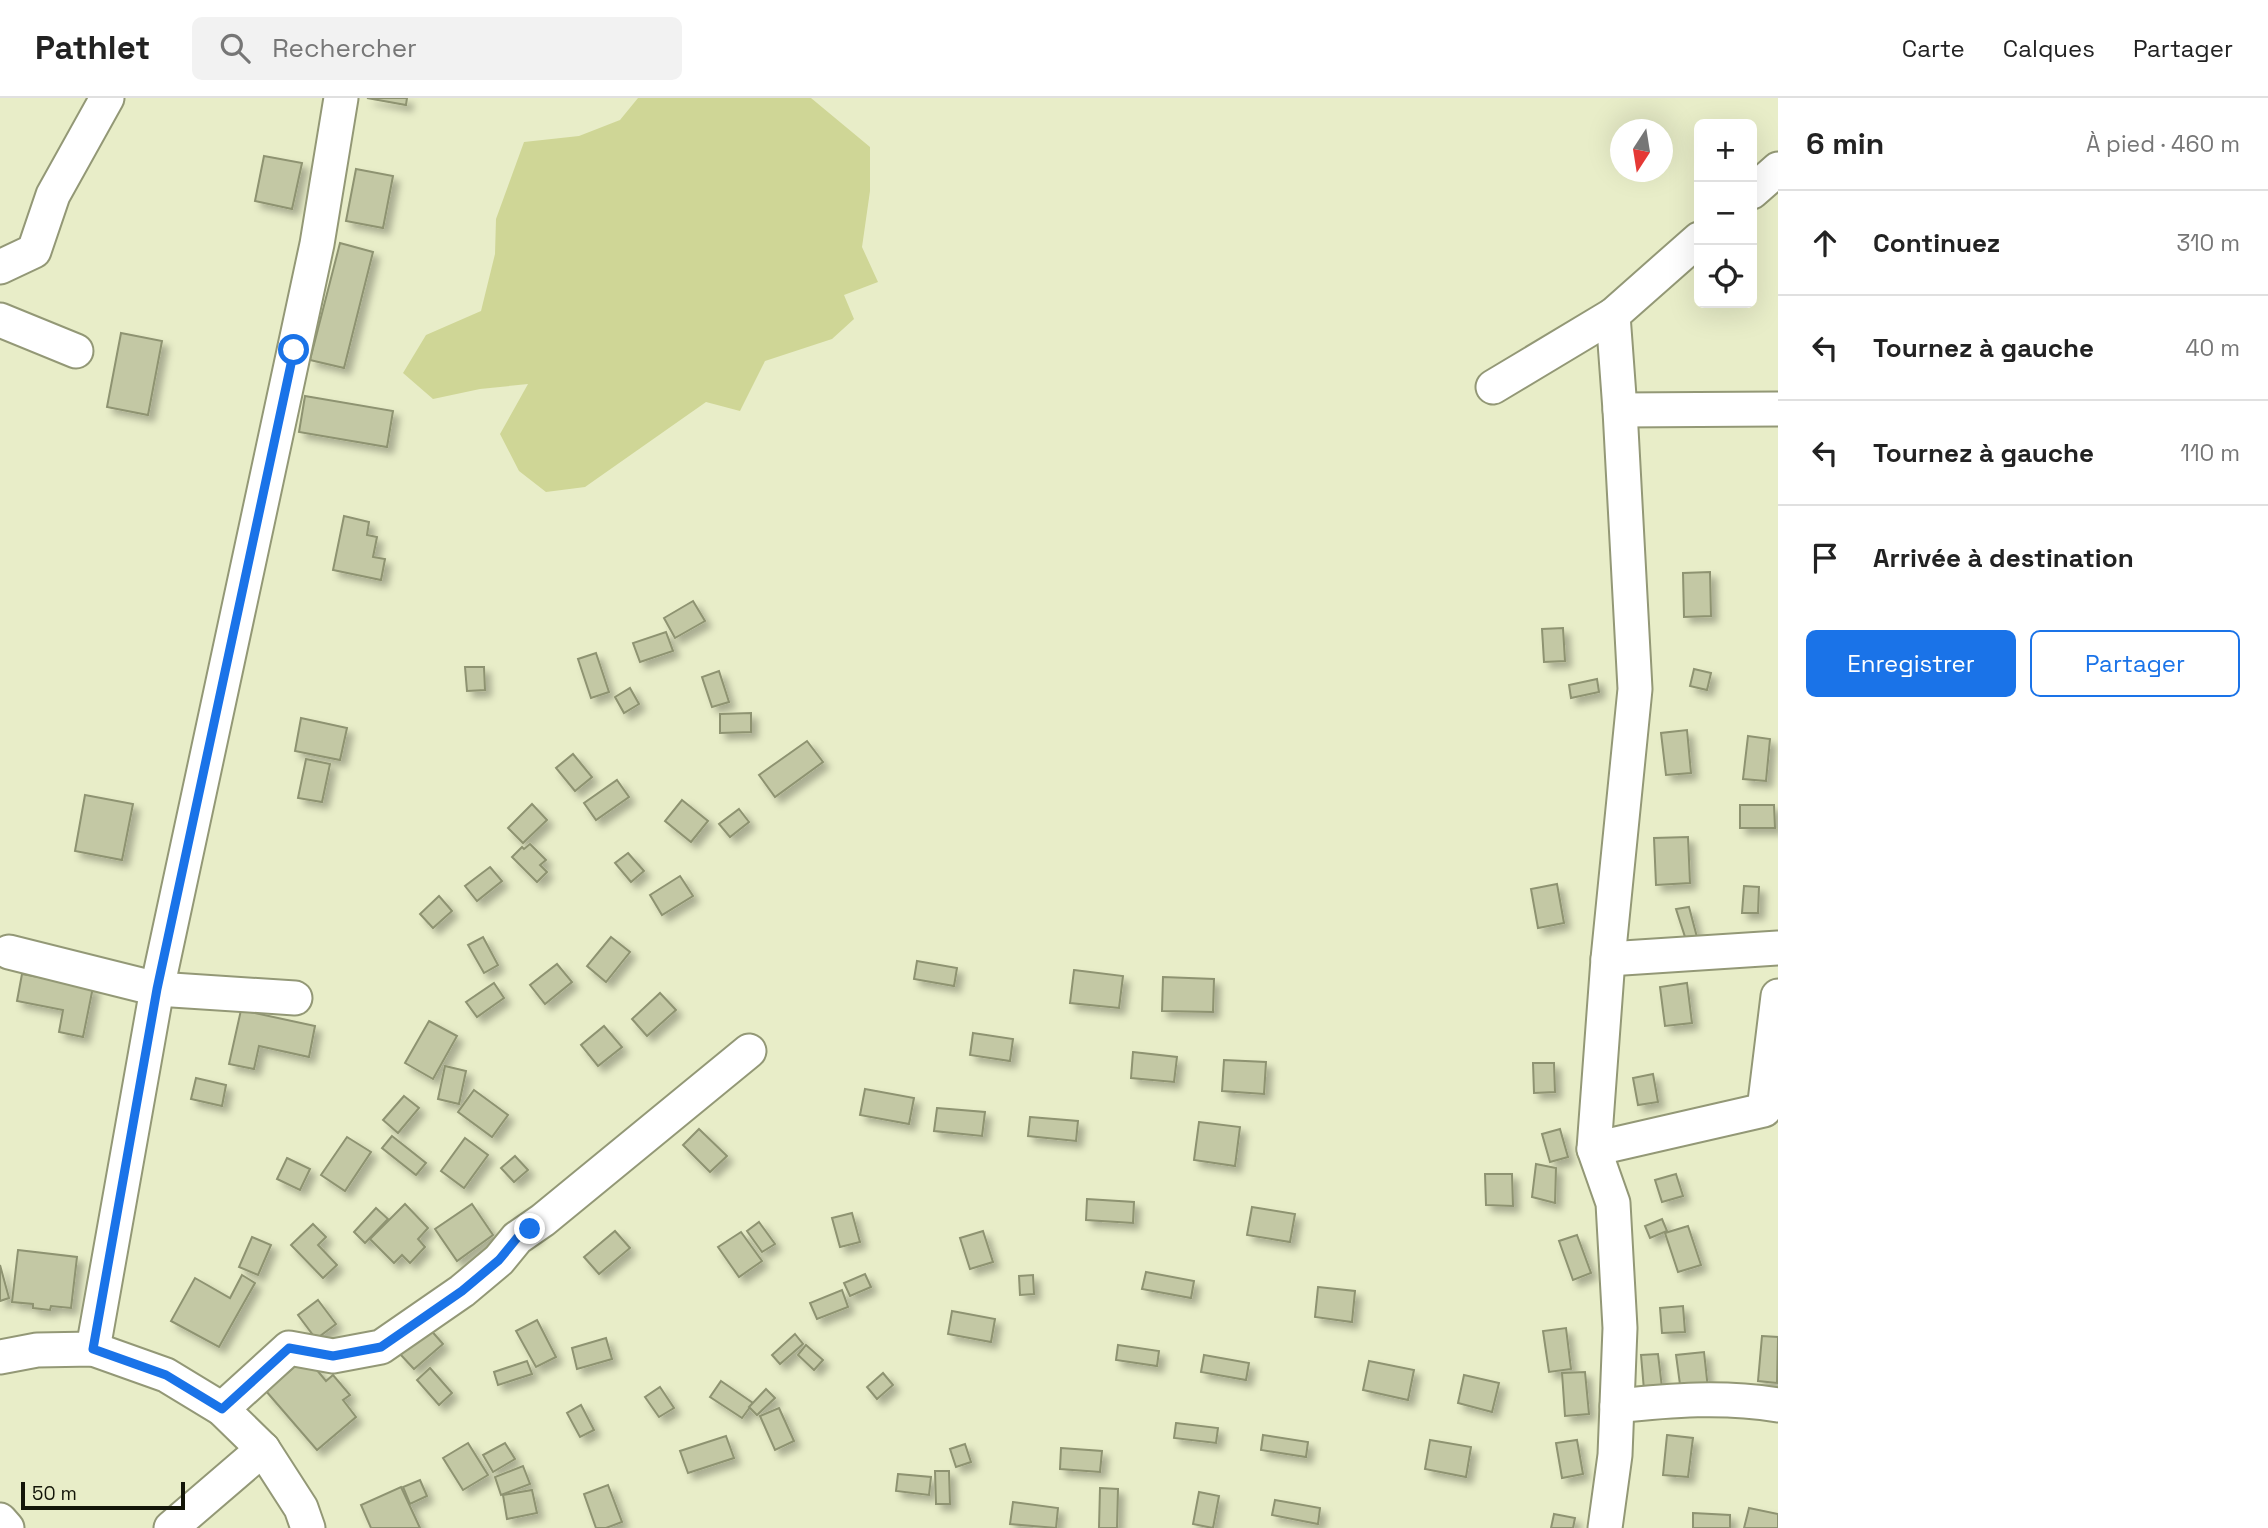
<!DOCTYPE html>
<html lang="fr">
<meta charset="utf-8">
<style>
body{margin:0;font-family:"Space Grotesk",sans-serif;background:#f2f2f2;color:#222}
.controls{position:absolute;right:21px;top:21px;display:grid;overflow:hidden;border-radius:10px;box-shadow:0 7px 28px #0002}
.controls button{width:63px;height:63px;display:grid;place-items:center;padding:0;border:0;border-bottom:2px solid #e0e0e0;background:#fff;color:#222;font:35px sans-serif}
.compass{position:absolute;left:1610px;top:21px;width:63px;height:63px;border-radius:50%;background:#fff;box-shadow:0 7px 28px #0002;rotate:192deg}
.scale{position:absolute;left:21px;bottom:18px;width:164px;box-sizing:border-box;padding-left:7px;border:4px solid #131508;border-top:0;font-size:19px;line-height:24px;white-space:nowrap;color:#131508;-webkit-text-stroke:5px #e8edc8;paint-order:stroke}
.stop{position:absolute;width:21px;height:21px;margin:-16px;border:5px solid #1a73e8;border-radius:50%;background:#fff}
.stop.end{background:#1a73e8;border-color:#fff;box-shadow:0 2px 7px #0008}
.list{margin:0;padding:0;list-style:none}
h2{display:flex;justify-content:space-between;align-items:center;height:91px;margin:0;padding:0 28px;font-size:30px}
h2 small{font-size:23px;font-weight:400;color:#767676}
.list li{display:grid;grid-template-columns:46px 1fr auto;gap:21px;align-items:center;box-sizing:border-box;height:105px;padding:0 28px;border-top:2px solid #e0e0e0}
.list b{display:block;font-size:26px;white-space:nowrap}
.list em{font-size:23px;font-style:normal;color:#767676}
.actions{display:flex;gap:14px;padding:21px 28px}
.actions a{flex:1;padding:16px 0;border:2px solid #1a73e8;border-radius:10px;text-align:center;font-size:24px;color:#1a73e8}
.actions .main{background:#1a73e8;color:#fff}
.icon{flex:none;width:38px;height:38px;fill:none;stroke:currentColor;stroke-width:2;stroke-linecap:round;stroke-linejoin:round}
.map{position:relative;flex:none;width:1778px;height:1430px;overflow:hidden}
header{display:flex;align-items:center;gap:42px;box-sizing:border-box;height:98px;padding:0 35px;background:#fff;border-bottom:2px solid #e0e0e0}
header strong{font-size:33px}
nav{display:flex;gap:38px;margin-inline-start:auto;font-size:24px}
.search{width:490px;height:63px;background:#f2f2f2;display:flex;align-items:center;gap:18px;box-sizing:border-box;padding:0 24px;border-radius:10px;color:#767676;font-size:26px}
main{display:flex}
aside{flex:1;background:#fff}
.map>svg:first-child{display:block}
.green{fill:#cfd696}
.building{fill:#c3c8a4;stroke:#8e9371;stroke-width:2;filter:url(#shadow)}
.lines{fill:none;stroke-linecap:round;stroke-linejoin:round}
.minor-casing{stroke:#939876;stroke-width:37}
.minor{stroke:#fff;stroke-width:33}
.route{stroke:#1a73e8;stroke-width:9}
</style>
<header>
<strong>Pathlet</strong>
<div class="search"><svg class="icon" aria-label="search" viewBox="0 0 24 24"><circle cx="10" cy="10" r="6"/><path d="M15 15l6 6"/></svg>Rechercher</div>
<nav><a>Carte</a><a>Calques</a><a>Partager</a></nav>
</header>
<main>
<div class="map">
<svg width="1778" height="1430" viewBox="0 0 1778 1430">
<defs>
<filter id="shadow"><feDropShadow dx="6" dy="6" stdDeviation="3.5" flood-color="#0004"/></filter>
</defs>
<rect width="100%" height="100%" fill="#e8edc8"/>
<path class="green" d="M638,0H811L870,49V93L862,149L878,184L844,197L854,221L832,241L765,263L740,313L706,304L585,389L546,394L519,373L500,336L528,286L480,291L433,301L403,275L426,237L481,213L495,156L496,121L524,44L579,38L620,22Z"/>
<g class="building">
<path d="M367,0H407L406,7Z"/>
<path d="M264,58L302,65L292,111L255,103Z"/>
<path d="M356,71L393,78L383,130L346,123Z"/>
<path d="M340,145L373,154L344,270L310,262Z"/>
<path d="M121,235L162,243L148,317L107,309Z"/>
<path d="M305,298L393,313L387,349L299,334Z"/>
<path d="M344,418L369,424L367,437L377,439L373,459L385,461L381,482L333,472Z"/>
<path d="M1710,474L1711,518L1684,519L1683,475Z"/>
<path d="M693,503L705,523L675,540L664,520Z"/>
<path d="M1563,530L1565,563L1544,564L1542,531Z"/>
<path d="M666,534L673,553L640,564L633,545Z"/>
<path d="M596,555L609,594L591,600L578,561Z"/>
<path d="M465,569H484L485,592L467,593Z"/>
<path d="M1694,571L1711,575L1707,592L1690,588Z"/>
<path d="M719,573L729,604L712,609L702,579Z"/>
<path d="M1597,581L1599,594L1571,600L1569,587Z"/>
<path d="M630,590L639,606L624,615L615,599Z"/>
<path d="M751,615V634L720,635V616Z"/>
<path d="M301,620L347,630L340,662L295,653Z"/>
<path d="M1687,632L1691,675L1666,677L1661,635Z"/>
<path d="M1748,638L1770,641L1766,683L1743,681Z"/>
<path d="M807,643L823,664L775,699L759,677Z"/>
<path d="M573,656L592,679L575,693L556,670Z"/>
<path d="M306,661L330,666L322,704L298,700Z"/>
<path d="M617,682L629,699L596,722L584,705Z"/>
<path d="M85,697L133,706L122,762L75,753Z"/>
<path d="M682,702L708,723L691,744L665,723Z"/>
<path d="M532,706L547,722L523,745L508,730Z"/>
<path d="M1740,707H1774L1775,730H1740Z"/>
<path d="M739,711L749,724L730,739L719,726Z"/>
<path d="M1688,739L1690,785L1656,787L1654,740Z"/>
<path d="M530,746L546,762L540,767L547,774L537,784L512,759L522,749L524,751Z"/>
<path d="M628,755L644,773L631,784L615,765Z"/>
<path d="M490,769L502,783L477,803L465,788Z"/>
<path d="M680,778L693,798L662,817L650,797Z"/>
<path d="M1557,786L1564,825L1538,830L1531,791Z"/>
<path d="M1744,788L1759,789L1758,815H1742Z"/>
<path d="M439,798L452,813L433,830L420,816Z"/>
<path d="M1689,809L1698,843L1687,845L1676,811Z"/>
<path d="M483,839L498,867L484,875L468,847Z"/>
<path d="M611,839L630,854L606,884L587,868Z"/>
<path d="M917,863L957,870L954,888L914,881Z"/>
<path d="M557,866L572,884L545,906L530,887Z"/>
<path d="M1074,872L1123,878L1119,910L1070,905Z"/>
<path d="M22,876L93,889L83,939L59,934L63,912L17,903Z"/>
<path d="M1163,879L1214,881L1213,914L1162,913Z"/>
<path d="M494,885L504,900L477,919L466,904Z"/>
<path d="M1687,885L1692,925L1665,928L1660,889Z"/>
<path d="M660,895L676,912L647,938L632,921Z"/>
<path d="M241,912L315,928L309,959L259,948L254,971L229,966Z"/>
<path d="M429,923L457,938L433,981L405,965Z"/>
<path d="M604,928L622,949L598,968L581,947Z"/>
<path d="M973,935L1013,941L1010,963L970,957Z"/>
<path d="M1133,954L1177,959L1174,984L1131,980Z"/>
<path d="M1224,962L1266,964L1264,996L1222,993Z"/>
<path d="M1533,965H1554L1555,994L1534,995Z"/>
<path d="M445,968L466,973L459,1006L438,1001Z"/>
<path d="M1653,976L1658,1004L1638,1007L1633,980Z"/>
<path d="M196,980L226,987L222,1008L191,1001Z"/>
<path d="M865,991L914,1000L909,1026L860,1017Z"/>
<path d="M474,992L508,1017L492,1039L458,1014Z"/>
<path d="M404,998L419,1010L398,1035L383,1022Z"/>
<path d="M937,1010L985,1014L982,1038L934,1033Z"/>
<path d="M1030,1019L1078,1023L1076,1043L1028,1038Z"/>
<path d="M1199,1024L1240,1029L1235,1068L1194,1062Z"/>
<path d="M699,1031L727,1058L710,1074L683,1047Z"/>
<path d="M1560,1031L1568,1059L1550,1064L1542,1036Z"/>
<path d="M392,1038L426,1065L416,1077L382,1050Z"/>
<path d="M347,1039L371,1054L345,1093L321,1077Z"/>
<path d="M465,1040L488,1057L464,1090L441,1073Z"/>
<path d="M515,1058L528,1072L514,1084L501,1070Z"/>
<path d="M287,1060L310,1071L300,1092L277,1081Z"/>
<path d="M1536,1066L1556,1070L1555,1105L1532,1099Z"/>
<path d="M1485,1076H1512L1513,1108L1486,1107Z"/>
<path d="M1676,1076L1683,1098L1662,1104L1655,1082Z"/>
<path d="M1087,1101L1134,1104L1133,1125L1086,1122Z"/>
<path d="M405,1106L428,1130L418,1141L425,1149L410,1165L402,1157L394,1165L370,1141Z"/>
<path d="M472,1106L493,1137L457,1163L435,1131Z"/>
<path d="M1252,1109L1295,1116L1290,1144L1247,1137Z"/>
<path d="M376,1110L388,1121L365,1145L354,1134Z"/>
<path d="M852,1115L860,1144L840,1149L832,1120Z"/>
<path d="M1662,1121L1667,1133L1650,1140L1645,1128Z"/>
<path d="M759,1124L775,1146L762,1154L747,1133Z"/>
<path d="M313,1126L326,1139L318,1147L337,1167L323,1180L291,1147Z"/>
<path d="M1688,1128L1701,1167L1678,1174L1665,1135Z"/>
<path d="M615,1133L630,1150L599,1176L584,1159Z"/>
<path d="M983,1133L993,1164L970,1171L960,1140Z"/>
<path d="M741,1134L762,1163L739,1179L718,1149Z"/>
<path d="M1577,1137L1591,1175L1573,1182L1559,1143Z"/>
<path d="M252,1139L271,1147L258,1177L239,1169Z"/>
<path d="M18,1152L77,1159L71,1210L51,1208L50,1212L33,1210V1206L12,1204Z"/>
<path d="M0,1167L9,1200L0,1203Z"/>
<path d="M1146,1174L1194,1183L1191,1200L1142,1191Z"/>
<path d="M865,1176L871,1189L850,1198L844,1185Z"/>
<path d="M242,1177L255,1185L219,1249L171,1223L195,1180L230,1200Z"/>
<path d="M1033,1177L1034,1196L1020,1197L1019,1178Z"/>
<path d="M1318,1189L1355,1193L1352,1224L1315,1219Z"/>
<path d="M842,1192L848,1209L817,1221L810,1205Z"/>
<path d="M318,1202L336,1226L316,1241L298,1217Z"/>
<path d="M1683,1208L1685,1234L1662,1235L1660,1210Z"/>
<path d="M952,1213L995,1221L991,1244L948,1236Z"/>
<path d="M537,1222L556,1259L536,1269L516,1233Z"/>
<path d="M429,1230L443,1246L414,1271L400,1256Z"/>
<path d="M1566,1230L1571,1271L1549,1274L1543,1233Z"/>
<path d="M795,1236L803,1246L780,1266L772,1257Z"/>
<path d="M1762,1238L1778,1239L1777,1285L1758,1283Z"/>
<path d="M606,1240L612,1261L577,1271L572,1250Z"/>
<path d="M806,1247L823,1262L814,1272L798,1257Z"/>
<path d="M1118,1247L1159,1253L1157,1268L1116,1262Z"/>
<path d="M1704,1254L1708,1291L1681,1294L1676,1257Z"/>
<path d="M1658,1256L1662,1290L1644,1292L1641,1257Z"/>
<path d="M1204,1257L1249,1265L1246,1282L1201,1274Z"/>
<path d="M306,1259L326,1283L333,1277L350,1297L343,1302L356,1319L317,1352L266,1293Z"/>
<path d="M527,1263L532,1276L498,1287L494,1274Z"/>
<path d="M1369,1263L1414,1272L1408,1302L1363,1292Z"/>
<path d="M430,1270L452,1295L439,1307L417,1282Z"/>
<path d="M1585,1274L1589,1316L1565,1318L1562,1275Z"/>
<path d="M883,1275L893,1287L877,1301L867,1289Z"/>
<path d="M1464,1277L1499,1285L1492,1314L1458,1305Z"/>
<path d="M721,1283L753,1305L742,1320L710,1299Z"/>
<path d="M660,1289L674,1310L659,1319L645,1299Z"/>
<path d="M766,1291L775,1300L757,1317L749,1309Z"/>
<path d="M581,1307L594,1332L580,1339L567,1315Z"/>
<path d="M779,1310L794,1343L775,1352L760,1318Z"/>
<path d="M1176,1325L1218,1330L1216,1345L1174,1340Z"/>
<path d="M1263,1337L1308,1344L1306,1359L1261,1352Z"/>
<path d="M1667,1337L1693,1340L1688,1379L1663,1377Z"/>
<path d="M726,1338L734,1360L688,1375L680,1353Z"/>
<path d="M1430,1342L1471,1349L1466,1379L1425,1371Z"/>
<path d="M1577,1342L1583,1376L1562,1380L1556,1345Z"/>
<path d="M468,1345L488,1377L463,1392L443,1360Z"/>
<path d="M505,1345L515,1361L493,1374L483,1357Z"/>
<path d="M965,1346L971,1364L956,1369L950,1351Z"/>
<path d="M1061,1350L1102,1353L1100,1374L1060,1371Z"/>
<path d="M523,1368L530,1386L501,1397L495,1379Z"/>
<path d="M935,1373H949L950,1406H936Z"/>
<path d="M898,1376L931,1379L929,1397L896,1393Z"/>
<path d="M420,1382L427,1398L410,1406L403,1389Z"/>
<path d="M608,1387L622,1424L606,1430H596L584,1396Z"/>
<path d="M401,1389L420,1430H371L361,1407Z"/>
<path d="M1100,1390L1118,1391L1117,1430H1099Z"/>
<path d="M532,1392L537,1415L507,1421L503,1397Z"/>
<path d="M1199,1394L1219,1398L1213,1430L1193,1426Z"/>
<path d="M1275,1402L1320,1410L1318,1426L1272,1417Z"/>
<path d="M1013,1404L1058,1410L1056,1430L1010,1426Z"/>
<path d="M1749,1410L1778,1416V1430H1744Z"/>
<path d="M1693,1415L1730,1417V1430H1693Z"/>
<path d="M1554,1416L1575,1420L1573,1430H1551Z"/>
</g>
<g class="lines">
<defs>
<g id="minor">
<path d="M1752,94L1778,71"/>
<path d="M0,169L34,153L53,97L107,0"/>
<path d="M0,222L76,253"/>
<path d="M1493,289L1613,217"/>
<path d="M1620,312L1778,311"/>
<path d="M9,854L157,891L295,900"/>
<path d="M1608,861L1778,850"/>
<path d="M1594,1051L1764,1012L1778,898"/>
<path d="M93,1251L157,891L317,146L341,0"/>
<path d="M0,1259L37,1252L93,1251L166,1277L222,1311L263,1351L301,1410L308,1430"/>
<path d="M1617,1308C1671,1302 1724,1298 1778,1307"/>
<path d="M222,1311L289,1250L333,1258L381,1249L462,1193L499,1162L517,1140L543,1122L749,953"/>
<path d="M0,1422L7,1430"/>
<path d="M171,1430L263,1351"/>
<path d="M1605,1430L1615,1357L1620,1230L1613,1105L1594,1051L1608,861L1635,591L1620,312L1613,217L1699,141"/>
</g>
</defs>
<use href="#minor" class="minor-casing"/>
<use href="#minor" class="minor"/>
</g>
<g class="lines">
<path class="route" d="M294,252L157,891L93,1251L166,1277L222,1311L289,1250L333,1258L381,1249L462,1193L499,1162L517,1140L530,1131"/>
</g>
</svg>
<div class="controls">
<button>+</button>
<button>−</button>
<button><svg class="icon" aria-label="locate" viewBox="0 0 24 24"><circle cx="12" cy="12" r="6"/><path d="M12 2v4M12 18v4M2 12h4M18 12h4"/></svg></button>
</div>
<svg class="compass" viewBox="-18 -18 36 36"><path d="M0-13l5 13h-10z" fill="#e53935"/><path d="M0 13l5-13h-10z" fill="#767676"/></svg>
<div class="scale">50 m</div>
<div class="stop" style="left:294px;top:252px"></div>
<div class="stop end" style="left:530px;top:1131px"></div>
</div>
<aside>
<h2>6 min<small>À pied · 460 m</small></h2>
<ul class="list">
<li><svg class="icon" aria-label="ahead" viewBox="0 0 24 24"><path d="M12 20V5M6 11l6-6 6 6"/></svg><div><b>Continuez</b></div><em>310 m</em></li>
<li><svg class="icon" aria-label="left" viewBox="0 0 24 24"><path d="M17 20v-9H6M10 6l-5 5 5 5"/></svg><div><b>Tournez à gauche</b></div><em>40 m</em></li>
<li><svg class="icon" aria-label="left" viewBox="0 0 24 24"><path d="M17 20v-9H6M10 6l-5 5 5 5"/></svg><div><b>Tournez à gauche</b></div><em>110 m</em></li>
<li><svg class="icon" aria-label="arrive" viewBox="0 0 24 24"><path d="M6 21V4h12l-3 4 3 4H6"/></svg><div><b>Arrivée à destination</b></div></li>
</ul>
<div class="actions"><a class="main">Enregistrer</a><a>Partager</a></div>
</aside>
</main>
